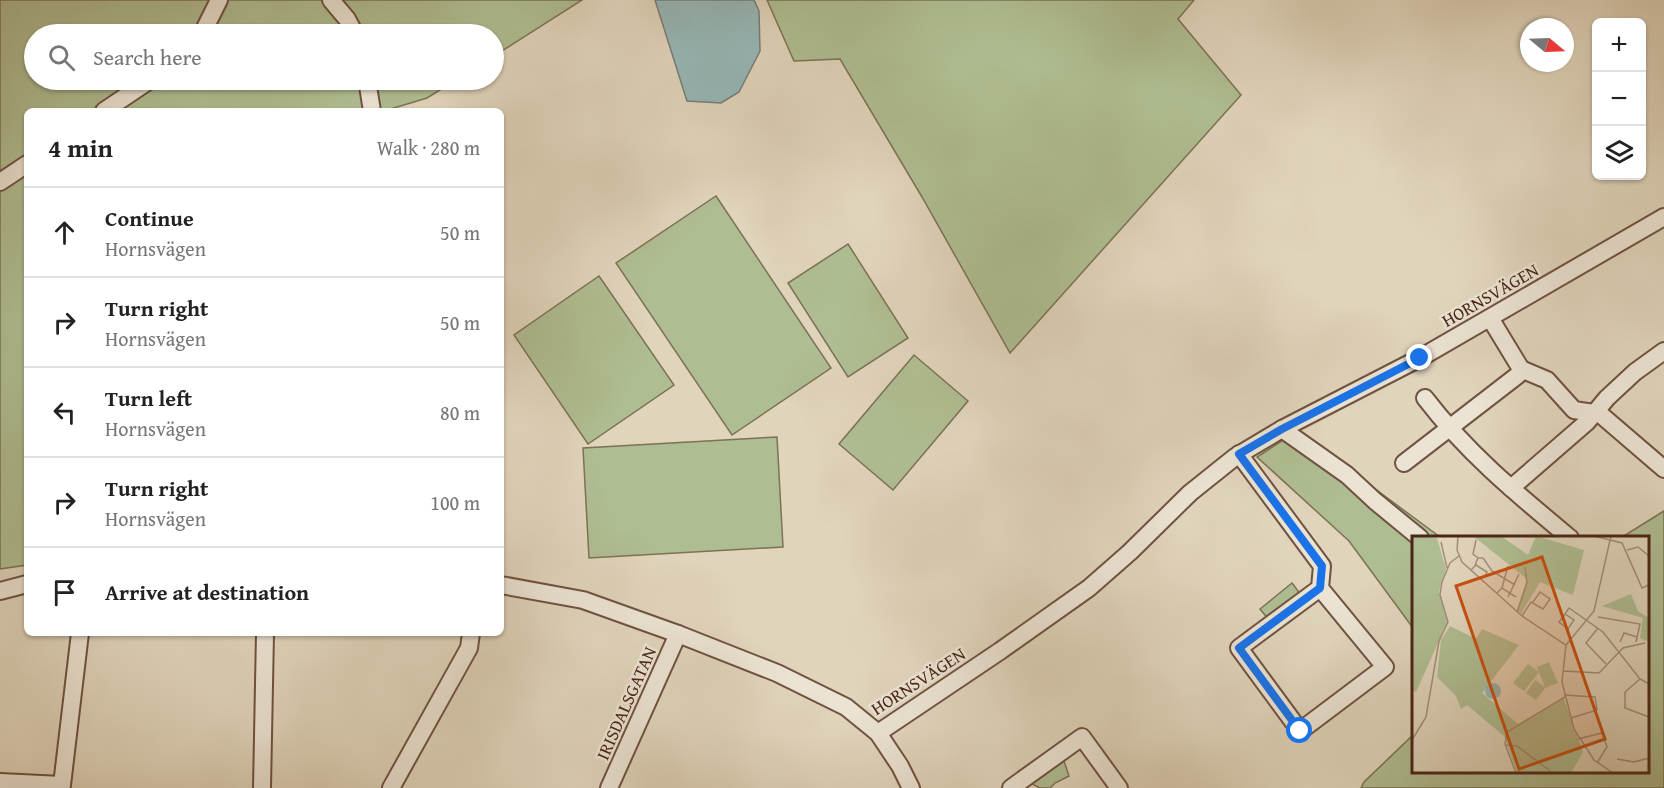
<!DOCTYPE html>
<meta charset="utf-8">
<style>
body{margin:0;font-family:"Gentium Book Plus",serif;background:#f6f6f6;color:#222}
.controls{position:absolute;right:18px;top:18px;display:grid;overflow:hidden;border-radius:9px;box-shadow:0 2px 4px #0004}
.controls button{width:54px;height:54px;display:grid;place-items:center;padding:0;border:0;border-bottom:2px solid #e0e0e0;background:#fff;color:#222;font:30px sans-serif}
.compass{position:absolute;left:1520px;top:18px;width:54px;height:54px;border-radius:50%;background:#fff;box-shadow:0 2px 4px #0004;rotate:109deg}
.stop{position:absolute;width:18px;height:18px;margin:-14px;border:4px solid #1a73e8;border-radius:50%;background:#fff}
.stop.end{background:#1a73e8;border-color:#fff;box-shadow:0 2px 6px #0008}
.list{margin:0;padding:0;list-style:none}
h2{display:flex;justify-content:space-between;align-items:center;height:78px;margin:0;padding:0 24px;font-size:26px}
h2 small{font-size:20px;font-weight:400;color:#767676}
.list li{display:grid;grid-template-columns:39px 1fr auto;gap:18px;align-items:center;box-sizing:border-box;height:90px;padding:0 24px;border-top:2px solid #e0e0e0}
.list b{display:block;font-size:22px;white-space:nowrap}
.list p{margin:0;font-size:20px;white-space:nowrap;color:#767676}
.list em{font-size:20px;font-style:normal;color:#767676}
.icon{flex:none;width:33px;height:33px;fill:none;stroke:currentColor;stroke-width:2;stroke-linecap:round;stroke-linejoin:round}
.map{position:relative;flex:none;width:1664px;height:788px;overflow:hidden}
.search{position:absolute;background:#fff;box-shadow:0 2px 4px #0004;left:24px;top:24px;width:480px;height:66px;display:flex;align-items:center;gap:15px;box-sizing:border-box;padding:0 21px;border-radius:33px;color:#767676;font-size:22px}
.panel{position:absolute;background:#fff;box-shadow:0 2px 4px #0004;left:24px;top:108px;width:480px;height:528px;border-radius:9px}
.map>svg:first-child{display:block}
.green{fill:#afbd92;stroke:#7c7255;stroke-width:1.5}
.water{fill:#96b7b7;stroke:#787d77;stroke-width:1.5}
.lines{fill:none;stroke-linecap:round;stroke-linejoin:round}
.minor-casing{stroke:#705241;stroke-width:20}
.minor{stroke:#ebe3d3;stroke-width:16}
.route{stroke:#1a73e8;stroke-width:8}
.labels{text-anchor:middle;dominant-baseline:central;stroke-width:5;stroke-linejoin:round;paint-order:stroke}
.street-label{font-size:18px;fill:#4a2618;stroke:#ebe3d3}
.inset-road{fill:none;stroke:#a48e7a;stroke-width:1.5}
.view{fill:#c84f0e;fill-opacity:0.15;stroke:#c84f0e;stroke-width:3}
.inset-edge{fill:none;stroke:#4a2618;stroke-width:3}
</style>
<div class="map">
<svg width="1664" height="788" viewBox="0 0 1664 788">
<rect width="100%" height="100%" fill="#e0d4bb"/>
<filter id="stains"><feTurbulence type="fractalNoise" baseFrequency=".00333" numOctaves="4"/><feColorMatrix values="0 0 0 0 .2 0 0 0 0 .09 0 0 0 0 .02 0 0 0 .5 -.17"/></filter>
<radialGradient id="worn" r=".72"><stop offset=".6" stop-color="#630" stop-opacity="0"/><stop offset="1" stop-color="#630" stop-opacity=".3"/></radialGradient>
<g class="green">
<path d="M0,0H582L494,56V34H34V80H456L427,98L384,111H27V565L0,569Z"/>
<path d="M767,0H1194L1178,19L1241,95L1010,353L922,197L840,59L794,61Z"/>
<path d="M716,196L831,368L732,435L616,263Z"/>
<path d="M848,244L908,338L848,377L788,283Z"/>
<path d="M599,276L674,385L588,444L514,335Z"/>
<path d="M914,355L968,401L893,490L839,444Z"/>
<path d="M1297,431L1440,537L1414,538L1413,628L1349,541L1257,457Z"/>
<path d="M777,437L783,547L589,558L583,448Z"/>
<path d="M1664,511V788H1361L1364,782L1413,735L1414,772H1648V538L1622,537Z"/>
<path d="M1292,583L1301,595L1269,620L1260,609Z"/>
<path d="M1064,761L1069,776L1055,783L1050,788H1040L1032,784C1037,773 1052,763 1064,761Z"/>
</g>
<path class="water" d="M655,0H754L759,11L760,51L739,92L721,103L687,101Z"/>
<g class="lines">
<defs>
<g id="minor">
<path d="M331,0L347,19L355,34"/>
<path d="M202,34L219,0"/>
<path d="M367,80L372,111"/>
<path d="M104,111L150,80"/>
<path d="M0,182L27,164"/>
<path d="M1521,369L1547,380L1574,410L1600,414L1664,469"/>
<path d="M1425,398C1467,453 1517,494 1570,538"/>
<path d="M1282,429L1347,475L1375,501L1420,538"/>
<path d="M1239,454L1322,566L1320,588L1239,648L1300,731L1385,667L1320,588"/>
<path d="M1404,463L1518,375L1521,369L1490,318"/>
<path d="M1511,488L1587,422L1607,398L1635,372L1664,351"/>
<path d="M501,585L583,600L678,634L777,673L846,707L878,733L1000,651L1089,588L1130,552L1190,493L1235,457L1282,429L1420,358L1664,217"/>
<path d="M0,591L27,584"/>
<path d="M878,733L900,766L911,788"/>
<path d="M0,782L62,785L80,633"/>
<path d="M262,788L265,633"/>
<path d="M391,788L469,648L471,633"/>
<path d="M609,788L678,634"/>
<path d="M1011,788L1082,737L1119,788"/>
</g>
</defs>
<use href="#minor" class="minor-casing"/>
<use href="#minor" class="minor"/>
</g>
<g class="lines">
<path class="route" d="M1300,731L1239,648L1320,588L1322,566L1239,454L1282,429L1420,358"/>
</g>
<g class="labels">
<g class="street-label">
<text transform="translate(1490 295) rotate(-30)">HORNSVÄGEN</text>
<text transform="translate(918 681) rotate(-33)">HORNSVÄGEN</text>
<text transform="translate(626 703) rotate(-66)">IRISDALSGATAN</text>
</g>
</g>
<g transform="translate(1412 536)">
<rect width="237" height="237" fill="#e0d4bb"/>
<path d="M0,0L25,2L34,33L27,55L36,85L4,156L0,154ZM61,0H89L116,19L124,0L172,14L161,59L128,46L109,78L105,74L115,43ZM219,58L226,75L237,82V106L228,102L231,82L190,70ZM38,90L64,103L70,93L107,109L70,157L106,188L152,163L171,216L159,237H105L92,200L55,169L49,173L44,160L25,141L29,104ZM137,126L146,147L133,152L124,164L114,157L123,144L133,151L127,136L112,155L101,147L116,128L127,136L125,131Z" fill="#afbd92"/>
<path d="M73 155a8 8 0 1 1 16 0a8 8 0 1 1-16 0Z" fill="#96b7b7"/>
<path class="inset-road" d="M46,0L45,14L50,26L110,80L154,109L150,146L162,193L182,224L201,237M182,0L210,7L230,52L237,49M64,4L61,18L66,22M29,6L35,32M215,14L226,11L237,20M63,29L66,22H71L80,35L103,49M59,34L64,29L75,36L73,40M90,52L96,30M85,57L90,52L104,61M96,61L107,38M105,76L115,47L113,31M153,78L157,72L191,96L228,143L237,148M153,78L162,84L156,93L147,86ZM110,80L119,66L131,73L138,63L128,56L121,66M186,81L228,88L224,106M186,92L174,107L194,128M208,106L212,97L225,101M154,109L182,75L199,0M151,135L187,137L211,112L233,107M228,143L213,156V172L237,181M152,159L183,161L185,174L159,182M166,203L190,197L195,211L185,227M0,204L14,181L27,105L36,86L28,59L30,46L38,27L47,20M93,209L105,210L141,237M205,223L222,226L237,222M104,237L93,208L95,196L153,161"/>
<path class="view" d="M130,21L193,203L107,233L44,50Z"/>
<rect width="237" height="237" class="inset-edge"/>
</g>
<rect width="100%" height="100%" filter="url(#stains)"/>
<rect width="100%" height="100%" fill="url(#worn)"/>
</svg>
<div class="controls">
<button>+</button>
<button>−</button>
<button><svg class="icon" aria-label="layers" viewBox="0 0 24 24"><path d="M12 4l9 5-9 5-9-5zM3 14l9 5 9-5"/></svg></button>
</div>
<svg class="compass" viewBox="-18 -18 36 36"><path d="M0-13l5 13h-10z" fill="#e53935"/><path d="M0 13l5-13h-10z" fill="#767676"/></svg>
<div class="stop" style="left:1300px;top:731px"></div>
<div class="stop end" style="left:1420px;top:358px"></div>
<div class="search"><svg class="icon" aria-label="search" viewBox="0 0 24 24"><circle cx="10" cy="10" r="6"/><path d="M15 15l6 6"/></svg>Search here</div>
<section class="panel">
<h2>4 min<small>Walk · 280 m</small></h2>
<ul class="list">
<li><svg class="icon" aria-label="ahead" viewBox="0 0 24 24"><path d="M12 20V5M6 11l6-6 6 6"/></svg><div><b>Continue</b><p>Hornsvägen</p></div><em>50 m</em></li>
<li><svg class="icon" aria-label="right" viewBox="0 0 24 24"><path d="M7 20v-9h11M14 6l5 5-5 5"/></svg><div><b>Turn right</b><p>Hornsvägen</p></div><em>50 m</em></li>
<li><svg class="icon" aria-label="left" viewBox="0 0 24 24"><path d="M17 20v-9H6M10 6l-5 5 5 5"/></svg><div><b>Turn left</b><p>Hornsvägen</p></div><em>80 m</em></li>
<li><svg class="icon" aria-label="right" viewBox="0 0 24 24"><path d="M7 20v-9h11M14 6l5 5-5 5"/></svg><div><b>Turn right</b><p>Hornsvägen</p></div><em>100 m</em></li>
<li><svg class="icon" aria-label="arrive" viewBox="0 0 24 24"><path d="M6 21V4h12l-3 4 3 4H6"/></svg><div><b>Arrive at destination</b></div></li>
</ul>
</section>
</div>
